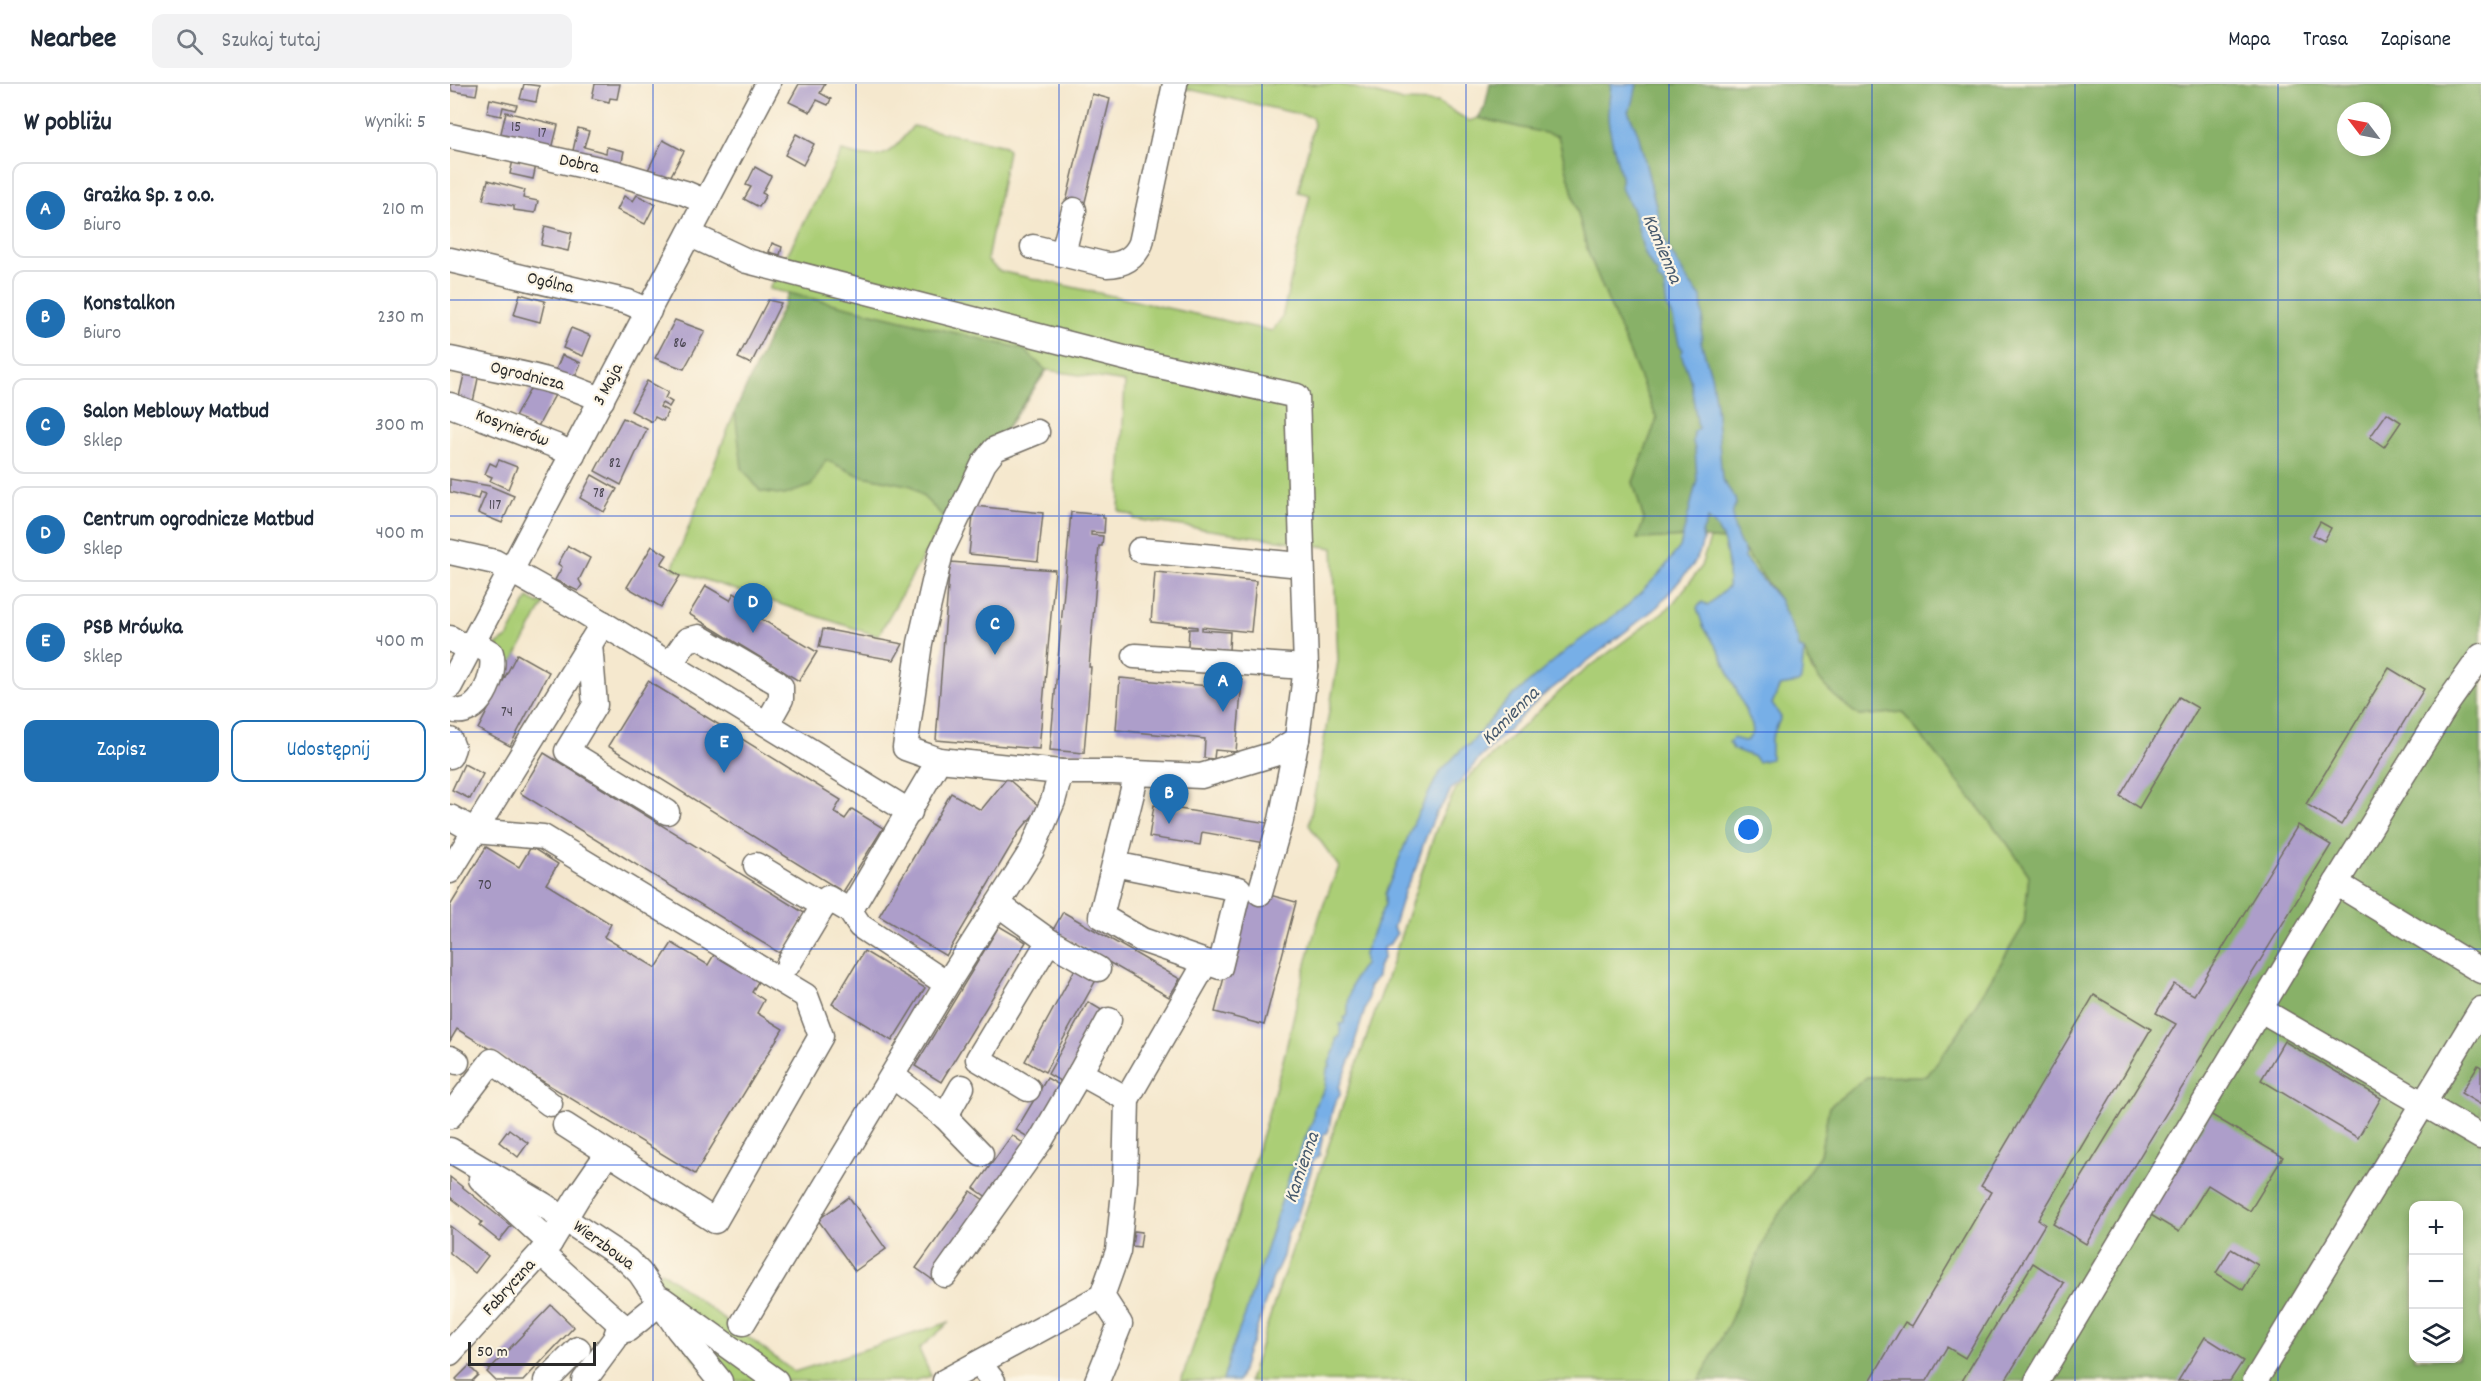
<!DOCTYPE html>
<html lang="pl">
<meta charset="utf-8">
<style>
body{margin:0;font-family:Dekko,sans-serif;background:#f2f2f3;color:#1f2937}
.controls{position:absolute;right:18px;bottom:18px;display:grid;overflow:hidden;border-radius:12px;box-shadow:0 3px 9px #0003}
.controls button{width:54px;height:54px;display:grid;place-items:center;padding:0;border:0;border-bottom:2px solid #e0e1e3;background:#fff;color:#1f2937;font:30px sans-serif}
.compass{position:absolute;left:1887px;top:18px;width:54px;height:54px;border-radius:50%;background:#fff;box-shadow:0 3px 9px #0003;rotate:302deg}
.scale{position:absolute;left:18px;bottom:15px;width:128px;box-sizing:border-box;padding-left:6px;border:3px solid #2b2b2b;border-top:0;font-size:16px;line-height:21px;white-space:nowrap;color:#2b2b2b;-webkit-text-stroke:4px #fcf5e5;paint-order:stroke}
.you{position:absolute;left:1299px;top:746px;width:21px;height:21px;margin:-15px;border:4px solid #fff;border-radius:50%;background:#1a73e8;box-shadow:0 0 0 9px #1a73e833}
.badge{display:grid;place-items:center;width:39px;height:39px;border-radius:50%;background:#1f6fb2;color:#fff;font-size:20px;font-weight:700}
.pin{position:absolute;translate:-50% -50px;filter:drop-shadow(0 2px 3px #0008)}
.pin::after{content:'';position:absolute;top:32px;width:21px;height:18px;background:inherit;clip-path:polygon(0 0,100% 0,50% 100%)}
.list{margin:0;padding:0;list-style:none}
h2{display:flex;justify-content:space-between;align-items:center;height:78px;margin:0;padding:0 24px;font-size:26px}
h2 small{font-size:20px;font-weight:400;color:#747a83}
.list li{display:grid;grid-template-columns:39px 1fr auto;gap:18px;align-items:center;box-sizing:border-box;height:96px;margin:0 12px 12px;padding:0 12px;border:2px solid #e0e1e3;border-radius:12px}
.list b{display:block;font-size:22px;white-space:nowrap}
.list p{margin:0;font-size:20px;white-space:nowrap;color:#747a83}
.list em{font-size:20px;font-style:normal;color:#747a83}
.actions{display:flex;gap:12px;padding:18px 24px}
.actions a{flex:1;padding:14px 0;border:2px solid #1f6fb2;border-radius:12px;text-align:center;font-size:21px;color:#1f6fb2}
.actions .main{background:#1f6fb2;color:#fff}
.icon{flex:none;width:33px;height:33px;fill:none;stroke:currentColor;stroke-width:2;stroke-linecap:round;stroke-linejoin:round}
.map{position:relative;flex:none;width:2031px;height:1297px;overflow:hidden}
header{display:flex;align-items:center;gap:36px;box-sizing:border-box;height:84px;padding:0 30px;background:#fff;border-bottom:2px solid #e0e1e3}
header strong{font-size:28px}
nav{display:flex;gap:33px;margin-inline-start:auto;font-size:21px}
.search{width:420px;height:54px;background:#f2f2f3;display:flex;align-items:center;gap:15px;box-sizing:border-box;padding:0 21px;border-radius:12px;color:#747a83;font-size:22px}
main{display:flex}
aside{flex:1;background:#fff}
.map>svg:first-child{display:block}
.green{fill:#abce76;stroke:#6b7c50;stroke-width:1.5}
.forest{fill:#88b167;stroke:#5a6e49;stroke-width:1.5;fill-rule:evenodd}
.water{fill:#77afe7;stroke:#516d89;stroke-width:1.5}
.building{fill:#ad9eca}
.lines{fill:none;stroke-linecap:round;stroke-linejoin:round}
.minor-casing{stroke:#726d64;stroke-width:27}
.minor{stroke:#fff;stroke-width:24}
.grid{fill:none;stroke:#1d4ed8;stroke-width:1.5;stroke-opacity:0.55}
.labels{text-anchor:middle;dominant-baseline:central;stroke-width:4.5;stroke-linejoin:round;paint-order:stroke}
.number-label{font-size:15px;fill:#4c4853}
.street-label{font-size:18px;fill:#2b2b2b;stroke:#fcf5e5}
.water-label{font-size:20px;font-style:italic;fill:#46596d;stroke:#fcf5e5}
</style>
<header>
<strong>Nearbee</strong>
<div class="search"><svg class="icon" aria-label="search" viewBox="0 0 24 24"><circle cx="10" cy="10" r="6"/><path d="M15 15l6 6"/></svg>Szukaj tutaj</div>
<nav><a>Mapa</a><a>Trasa</a><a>Zapisane</a></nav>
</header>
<main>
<aside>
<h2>W pobliżu<small>Wyniki: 5</small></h2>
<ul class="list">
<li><span class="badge">A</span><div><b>Grażka Sp. z o.o.</b><p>Biuro</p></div><em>210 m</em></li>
<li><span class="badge">B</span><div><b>Konstalkon</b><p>Biuro</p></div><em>230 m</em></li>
<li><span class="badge">C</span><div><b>Salon Meblowy Matbud</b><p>Sklep</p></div><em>300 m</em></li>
<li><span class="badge">D</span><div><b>Centrum ogrodnicze Matbud</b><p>Sklep</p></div><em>400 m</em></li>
<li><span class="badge">E</span><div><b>PSB Mrówka</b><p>Sklep</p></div><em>400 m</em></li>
</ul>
<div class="actions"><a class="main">Zapisz</a><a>Udostępnij</a></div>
</aside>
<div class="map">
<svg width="2031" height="1297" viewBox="0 0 2031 1297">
<rect width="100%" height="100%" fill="#fcf5e5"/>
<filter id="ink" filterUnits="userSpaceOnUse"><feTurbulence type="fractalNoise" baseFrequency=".0167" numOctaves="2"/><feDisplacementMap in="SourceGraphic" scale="12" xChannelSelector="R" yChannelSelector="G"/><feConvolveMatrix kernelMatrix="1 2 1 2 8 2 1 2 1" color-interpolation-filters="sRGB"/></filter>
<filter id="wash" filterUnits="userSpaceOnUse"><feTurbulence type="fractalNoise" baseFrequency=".008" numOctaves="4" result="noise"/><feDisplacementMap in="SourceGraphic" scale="24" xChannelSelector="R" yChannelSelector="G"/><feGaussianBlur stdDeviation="1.35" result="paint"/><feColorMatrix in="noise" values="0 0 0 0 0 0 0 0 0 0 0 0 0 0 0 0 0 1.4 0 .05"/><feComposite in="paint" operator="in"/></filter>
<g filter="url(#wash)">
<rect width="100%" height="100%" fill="#f5e8ce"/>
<g class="green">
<path d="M734,0H890L953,17L988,18L1019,37L1028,34L1108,51L1138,168L1207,335L1183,398L1194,436L1188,455L1240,453L1224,485L992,698L776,1297H731C768,1194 802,1090 831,984C849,917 859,846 889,783L859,741L888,577L883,464L684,435V432L669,427L675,298L597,286L495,434L428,552L222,485L285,328L339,209L319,205L392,67C432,78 437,74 463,42L555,62L558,67L537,176L549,187L822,247L832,234L860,111L848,108L864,40L862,33L733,4Z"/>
<path d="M1260,455L1288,457L1329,515L1354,566L1362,587L1409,632L1452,628L1557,759L1579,791L1574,841L1509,948L1477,992L1417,993L1379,1023L1370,1071L1320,1143L1281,1235L1249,1297H799L832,1195L936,897L968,799L987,743L1006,705L1122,596L1221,522L1250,485Z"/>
<path d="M78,514L89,520L92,515L95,517L51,601L45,598L46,561L57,554Z"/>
<path d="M211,1187L344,1288L500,1238L469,1265L481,1292L463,1297H263L222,1247L187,1219Z"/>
</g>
<g class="forest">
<path d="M1040,0H2031V1297H1249L1281,1235L1320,1143L1370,1071L1379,1023L1417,993L1477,992L1509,948L1574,841L1579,791L1557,759L1452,628L1409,632C1382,611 1366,599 1354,566L1347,563L1329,515L1288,457L1240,453L1187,455L1194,436L1183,398L1207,335L1138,168L1108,52L1028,34L1035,23ZM1896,27H1932V63H1896ZM1964,1122H2008V1274H1964Z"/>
<path d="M339,209L573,265L596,286L495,434L462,402L408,391L376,376L361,402L334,411L310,407L292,384L285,328Z"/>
</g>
<path class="water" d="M1161,0H1187L1183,19L1178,27L1188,49L1215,158L1238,197L1251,213L1253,234L1251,258L1261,291L1266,321L1272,395L1285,414L1286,420C1277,433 1288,456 1295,469L1294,474L1329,515L1348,556V563L1354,566L1351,596L1348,599L1330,602L1322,620L1331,633L1321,656V675L1308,678L1304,673L1283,665L1279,658L1283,654L1294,657L1298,656L1303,648L1302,641L1269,567L1253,542L1247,524L1252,518L1258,521L1278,503C1279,481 1278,449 1258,435L1252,449L1253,457L1249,470L1243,481L1207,523L1090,614L1028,676L1009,699L1001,705L996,716L986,729L974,758L966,784L955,805L943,844L947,849L939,861L933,864L934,873L928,883L927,893L919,903L918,916L905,957V965L889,1003L890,1011C882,1020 881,1032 879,1045C877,1053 876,1046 873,1052C872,1057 869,1066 870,1071L861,1079L862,1083L847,1134L837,1151L833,1172L823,1194L802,1260C793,1270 795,1286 788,1297H773L781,1267L796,1228L840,1090L863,1036L864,1023L875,1004L877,985L880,982L879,979L885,965L886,955L890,952V940L894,939V934L898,931C897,914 902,892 914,881V869L935,820V810L964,738L989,689L1014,663L1019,661L1058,616L1118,565L1178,521L1210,489L1230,463L1247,396L1245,366L1243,358L1244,347L1248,344L1240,295L1231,270L1233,266L1229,260L1223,234L1217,224L1214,201L1208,195V189C1190,172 1191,149 1183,126C1180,119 1175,113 1172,106C1170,101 1172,97 1171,92C1167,76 1162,59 1159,42C1156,28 1160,14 1161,0Z"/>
<g id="blocks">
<g class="building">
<path d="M0,0H28L26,11L2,7Z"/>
<path d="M74,0L89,2L86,18L70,15Z"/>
<path d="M145,0H170L167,15L160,14L159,18L142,14Z"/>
<path d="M349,0H375L370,9L381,15L378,21L367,16L360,28L339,18Z"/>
<path d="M642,10L660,15L633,126L615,122Z"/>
<path d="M40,15L67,21L65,26L53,23L51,32L37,29Z"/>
<path d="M56,28L108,41L102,65L50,53Z"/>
<path d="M128,44L139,47L134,63L156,69L157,63L174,67L171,81L122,71Z"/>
<path d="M346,50L364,60L353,81L335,71Z"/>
<path d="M213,56L234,67L218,97L198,86Z"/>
<path d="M63,76L86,81L83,95L60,90Z"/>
<path d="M305,83L321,92L312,109L316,111L309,123L294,115L301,103L296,101Z"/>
<path d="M38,96L75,106L73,114L88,117L85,129L64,126V122L33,116Z"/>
<path d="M187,111L205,120L195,140L167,126L174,112L183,117Z"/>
<path d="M95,142L122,149L118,167L91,161Z"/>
<path d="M322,159L332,163L330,171L319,168Z"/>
<path d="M70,210L95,217L90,238L64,231Z"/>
<path d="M318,216L331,219L301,280L288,274Z"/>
<path d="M225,236L255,247L234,285L205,274Z"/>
<path d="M121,244L141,252L133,272L113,264Z"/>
<path d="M112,271L131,279L122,300L103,293Z"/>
<path d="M16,282L30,285L22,323L8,317Z"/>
<path d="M197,297L218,308L215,314L222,318L219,323L212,319L210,323L218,327L213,337L205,333L202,338L181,327Z"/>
<path d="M84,298L106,309L87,344L65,333Z"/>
<path d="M1937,329L1951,338L1934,363L1920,353Z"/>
<path d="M173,334L197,345L171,401L145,387Z"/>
<path d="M49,376L67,383L58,405L40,397L42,393L35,390L40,379L46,382Z"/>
<path d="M142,391L167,405L154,428L130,414Z"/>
<path d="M0,395L40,402L64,412L52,439L28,429L36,410L30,408L28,415L0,408Z"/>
<path d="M524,422L593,429L588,477L519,470Z"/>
<path d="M621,428L653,431V434H655L654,449L641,448V451L653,452L652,462H649L639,583H641L634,669L600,666Z"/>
<path d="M1870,438L1881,444L1874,457L1863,451Z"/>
<path d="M118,462L140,474L129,496L132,501L128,507L105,496L112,483L108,480Z"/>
<path d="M202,462L217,471L211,480L230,492L211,523L177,503Z"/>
<path d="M500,478L605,486L589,665L486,656Z"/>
<path d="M705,488L806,497L801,548L752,543V546L780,548L779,566L738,562L739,545H747V543L701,538Z"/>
<path d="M256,502L280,516L284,509L300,519L296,526L367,568L349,597L239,530Z"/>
<path d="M373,545L453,560L444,576L369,563Z"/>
<path d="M67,570L99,588L60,662L28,645Z"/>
<path d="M1939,584L1974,605L1891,741L1856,720Z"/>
<path d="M670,594L759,602L760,594L792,596L786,668L765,666L764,675L754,674L755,655L666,646Z"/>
<path d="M198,597L391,716L384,728L395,735L402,725L433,744L393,808L158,662Z"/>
<path d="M1729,613L1748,624L1689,724L1670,712Z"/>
<path d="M94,669L356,830L331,870L70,709Z"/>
<path d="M14,680L33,690L20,715L2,706Z"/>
<path d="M557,694L590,723L569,748L496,872L429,832L501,709L531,726Z"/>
<path d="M704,721L818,739L815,759L752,748L750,761L699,753Z"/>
<path d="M1848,741L1881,761L1636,1160L1603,1140L1726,940L1706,929L1724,900L1744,911Z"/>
<path d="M36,763L69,783L81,763L108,780L96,800L161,840L154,853L206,884L222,859L258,881L268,864L312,891L302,908L314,916L307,929L333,945L245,1090L7,945L0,957V822Z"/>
<path d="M797,805L846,818L814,941L765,928Z"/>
<path d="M613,828L730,895L719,913L603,846Z"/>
<path d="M549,842L576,858L491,998L465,982Z"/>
<path d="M414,867L475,904L442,957L382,920Z"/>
<path d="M625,885L646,896L595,988L575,977Z"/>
<path d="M1644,911L1701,945L1588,1136L1595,1140L1515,1274L1497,1263L1477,1297H1420L1455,1238L1462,1242L1541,1108L1531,1102Z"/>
<path d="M638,918L655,928L615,1000L598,990Z"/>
<path d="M1834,957L1931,1014L1908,1054L1811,996Z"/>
<path d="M2028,981L2031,983V1021L2011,1009Z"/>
<path d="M597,994L613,1003L583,1056L566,1046Z"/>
<path d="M1760,1030L1833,1073L1800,1127L1758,1101L1729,1148L1699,1130Z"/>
<path d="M59,1045L78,1059L68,1073L49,1058Z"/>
<path d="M562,1051L578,1063L541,1116L524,1104Z"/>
<path d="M0,1093L61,1142L49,1157L29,1141L32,1138L0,1113Z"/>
<path d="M521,1107L538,1119L483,1196L466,1184Z"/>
<path d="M399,1113L436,1165L405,1187L368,1136Z"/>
<path d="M0,1142L38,1172L25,1189L0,1169Z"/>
<path d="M684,1147L692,1148L690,1163L682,1162Z"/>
<path d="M1781,1165L1808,1181L1793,1206L1766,1189Z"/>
<path d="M1583,1179L1614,1199L1555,1297H1512Z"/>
<path d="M101,1221L124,1243L73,1297H46L37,1288Z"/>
<path d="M1755,1253L1793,1277L1780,1297H1728Z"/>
<path d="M19,1282L28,1291L22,1297H8L6,1295Z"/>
</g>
</g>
</g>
<g filter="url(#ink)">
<use href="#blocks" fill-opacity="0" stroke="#726d64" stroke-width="1.5"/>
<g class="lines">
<defs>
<g id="minor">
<path d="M0,52L166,89L235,109L256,118"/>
<path d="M239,150L297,177L682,276L847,312L856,583L847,655L824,670L751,692L664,688H611"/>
<path d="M583,163L657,181C673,181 685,174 691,159L725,0"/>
<path d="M613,169L624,126"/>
<path d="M0,176L178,218L199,227"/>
<path d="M0,275C50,286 105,293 152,316"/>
<path d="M0,321L106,362L123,371"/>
<path d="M690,466L851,481"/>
<path d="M0,468L45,478L131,526L460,728"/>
<path d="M0,554L19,566"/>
<path d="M140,560L145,621L117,667L217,728"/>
<path d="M685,572L856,583"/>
<path d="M220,580L237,556L249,553L326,598L331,603V615L317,640"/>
<path d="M0,602L318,0"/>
<path d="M0,625C28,638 48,590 41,569L23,558"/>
<path d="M0,656L3,664L0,672"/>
<path d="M489,676L455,664L470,559L491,468L534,379L545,365L587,348"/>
<path d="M0,733L25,747L93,753L356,912L371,952L265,1137L115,1041"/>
<path d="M664,780L789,805L770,883L692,856L651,832L687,689"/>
<path d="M306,781L374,822"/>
<path d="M0,787L153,539"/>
<path d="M1886,799L2031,887"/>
<path d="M810,809L831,736L847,655"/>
<path d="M548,820L599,857L528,975L578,1005"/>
<path d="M599,857L648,885"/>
<path d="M339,879L378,814L400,827"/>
<path d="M1811,926L2031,1053"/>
<path d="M659,936L630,989L677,1015L756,878"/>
<path d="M0,974L7,978"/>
<path d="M443,992L495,1033L512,1003"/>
<path d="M0,1032L42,977L100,1020"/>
<path d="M495,1033L531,1070"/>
<path d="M0,1066L92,1120L177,1176L190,1189L228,1245L270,1297"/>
<path d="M31,1095L100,1159"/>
<path d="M91,1169L177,1246L210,1219"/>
<path d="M495,1191L591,1056L630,989"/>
<path d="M212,1215L326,1297"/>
<path d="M293,1239L497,900L582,766L603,717L611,688L489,676L400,827L410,842L497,900"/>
<path d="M0,1269L100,1159L129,1111L158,1069"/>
<path d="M529,1279L543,1297"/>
<path d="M96,1297L128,1265"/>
<path d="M134,1297L165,1255L170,1240"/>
<path d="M495,1297L652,1212L668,1167L675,1097L677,1015"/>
<path d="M647,1297L670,1240L652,1212"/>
<path d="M1587,1297L1886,799L1999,617L2031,572"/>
<path d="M1805,1297L2031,925"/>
</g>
</defs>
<use href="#minor" class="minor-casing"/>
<use href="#minor" class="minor"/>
</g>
</g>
<path class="grid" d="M203,0V1297M406,0V1297M609,0V1297M812,0V1297M1016,0V1297M1219,0V1297M1422,0V1297M1625,0V1297M1828,0V1297M0,216H2031M0,432H2031M0,648H2031M0,865H2031M0,1081H2031"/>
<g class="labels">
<g class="number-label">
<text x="66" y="44">15</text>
<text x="92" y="50">17</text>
<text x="230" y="260">86</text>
<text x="165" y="380">82</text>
<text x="149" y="410">78</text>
<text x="45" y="422">117</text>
<text x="57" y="629">74</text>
<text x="35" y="802">70</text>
</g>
<g class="street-label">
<text transform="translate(129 81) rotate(13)">Dobra</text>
<text transform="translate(100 200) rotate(13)">Ogólna</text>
<text transform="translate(77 293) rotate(14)">Ogrodnicza</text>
<text transform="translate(159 301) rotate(-62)">3 Maja</text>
<text transform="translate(62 345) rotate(21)">Kosynierów</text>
<text transform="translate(153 1162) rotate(36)">Wierzbowa</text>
<text transform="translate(60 1204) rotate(-48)">Fabryczna</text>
</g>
<g class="water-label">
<text transform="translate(1211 165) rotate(67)">Kamienna</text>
<text transform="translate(1061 633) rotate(-45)">Kamienna</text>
<text transform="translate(853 1084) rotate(-71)">Kamienna</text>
</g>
</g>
</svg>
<div class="controls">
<button>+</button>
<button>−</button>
<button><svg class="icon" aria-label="layers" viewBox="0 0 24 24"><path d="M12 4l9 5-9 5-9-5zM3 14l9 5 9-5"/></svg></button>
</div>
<svg class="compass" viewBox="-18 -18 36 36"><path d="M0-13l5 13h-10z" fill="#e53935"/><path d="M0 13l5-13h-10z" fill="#747a83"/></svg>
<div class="scale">50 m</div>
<div class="you"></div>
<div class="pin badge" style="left:773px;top:628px">A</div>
<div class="pin badge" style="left:719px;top:740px">B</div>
<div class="pin badge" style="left:545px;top:571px">C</div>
<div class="pin badge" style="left:303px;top:549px">D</div>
<div class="pin badge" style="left:274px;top:689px">E</div>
</div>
</main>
